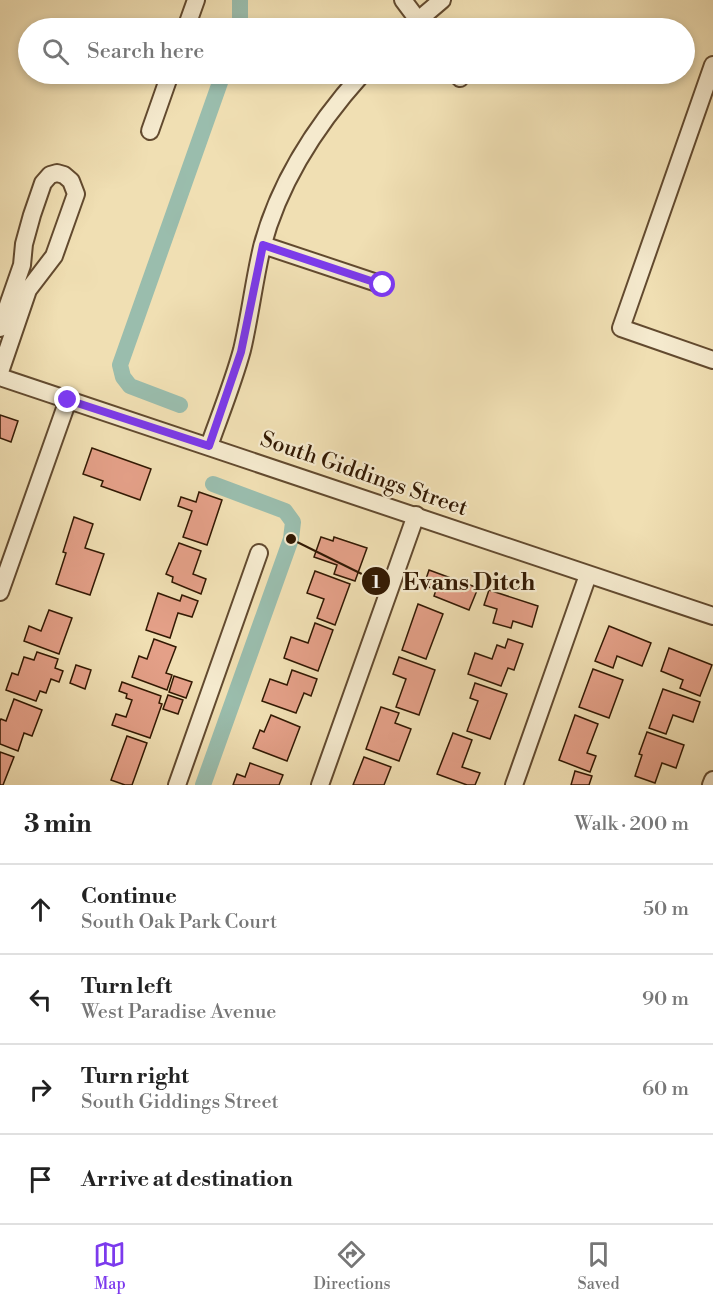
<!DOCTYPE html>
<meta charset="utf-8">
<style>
body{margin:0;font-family:"Libre Bodoni",serif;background:#f6f6f6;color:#222}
.stop{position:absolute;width:18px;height:18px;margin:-14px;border:4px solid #7c3aed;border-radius:50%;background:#fff}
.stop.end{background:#7c3aed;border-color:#fff;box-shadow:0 2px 6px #0008}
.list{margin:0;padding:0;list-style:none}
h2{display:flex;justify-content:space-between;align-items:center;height:78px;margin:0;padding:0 24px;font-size:26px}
h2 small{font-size:20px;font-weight:400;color:#767676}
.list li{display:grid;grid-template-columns:39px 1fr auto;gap:18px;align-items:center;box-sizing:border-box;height:90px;padding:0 24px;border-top:2px solid #e0e0e0}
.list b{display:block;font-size:22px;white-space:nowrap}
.list p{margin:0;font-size:20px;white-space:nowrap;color:#767676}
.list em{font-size:20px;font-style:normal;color:#767676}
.icon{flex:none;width:33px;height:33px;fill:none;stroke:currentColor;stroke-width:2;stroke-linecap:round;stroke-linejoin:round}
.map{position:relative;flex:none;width:713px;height:785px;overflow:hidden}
.search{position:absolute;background:#fff;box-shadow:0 3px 9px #0003;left:18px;right:18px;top:18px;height:66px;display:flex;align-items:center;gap:15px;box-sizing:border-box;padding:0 21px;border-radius:33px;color:#767676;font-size:22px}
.sheet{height:438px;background:#fff}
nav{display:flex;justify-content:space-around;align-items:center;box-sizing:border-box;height:84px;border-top:2px solid #e0e0e0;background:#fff;font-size:16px;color:#767676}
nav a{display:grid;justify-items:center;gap:3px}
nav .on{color:#7c3aed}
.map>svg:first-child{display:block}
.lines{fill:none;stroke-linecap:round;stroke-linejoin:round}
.canal{stroke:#9abdad;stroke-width:16}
.building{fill:#e4a088;stroke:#321903;stroke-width:1.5}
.minor-casing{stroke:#624a2f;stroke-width:20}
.minor{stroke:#f5eace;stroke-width:16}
.route{stroke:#7c3aed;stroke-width:8}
.labels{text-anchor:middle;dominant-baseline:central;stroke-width:4.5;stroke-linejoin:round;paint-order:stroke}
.street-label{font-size:22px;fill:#321903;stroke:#f5eace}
.leader{fill:none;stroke:#321903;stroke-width:2}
.callout-dot{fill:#321903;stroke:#f5eace;stroke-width:2}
.mark-label{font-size:18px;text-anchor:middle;font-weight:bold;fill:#fff}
.callout-label{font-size:24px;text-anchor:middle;font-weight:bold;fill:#321903;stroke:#f5eace;stroke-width:4.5;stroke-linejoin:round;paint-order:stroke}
</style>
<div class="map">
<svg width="713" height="785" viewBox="0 0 713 785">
<rect width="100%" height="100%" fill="#f0dfb3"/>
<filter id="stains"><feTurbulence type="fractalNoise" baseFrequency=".00333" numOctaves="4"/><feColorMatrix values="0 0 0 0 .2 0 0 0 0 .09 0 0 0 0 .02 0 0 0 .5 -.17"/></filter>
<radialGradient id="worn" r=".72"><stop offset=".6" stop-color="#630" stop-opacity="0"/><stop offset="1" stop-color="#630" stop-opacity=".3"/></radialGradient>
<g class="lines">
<g class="canal">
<path d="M238,28L240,21V0"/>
<path d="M180,405L130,386L123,377L120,365L223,74"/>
<path d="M203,785L291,539L293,522L285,511L213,484"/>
</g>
</g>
<g class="building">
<path d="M0,415L18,421L11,442L0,438Z"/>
<path d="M92,448L151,469L140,500L101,486L103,481L83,474Z"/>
<path d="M199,492L222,500L207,545L183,537L192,511L178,506L181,497L196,502Z"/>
<path d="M74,517L93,524L85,548L104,554L90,595L56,584L66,553L63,552Z"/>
<path d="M321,537L333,541L334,537L367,548L355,581L334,574L337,565L314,557Z"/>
<path d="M179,543L201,551L193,574L206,579L201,594L172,582L173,577L166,574Z"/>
<path d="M429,570L478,588L469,610L434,596L436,590L424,585Z"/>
<path d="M315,571L350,584L335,625L317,618L324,599L307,593Z"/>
<path d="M489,590L538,606L532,627L513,621L511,628L493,623L497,609L484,605Z"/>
<path d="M158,593L180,601L182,595L198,601L192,617L178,613L170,638L146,630Z"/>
<path d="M418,604L443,614L426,659L402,650Z"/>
<path d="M49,610L72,618L59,654L24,641L29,626L41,631Z"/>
<path d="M315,623L333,630L318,671L284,658L291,637L308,643Z"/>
<path d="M609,626L651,643L642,666L617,656L613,668L595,661Z"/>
<path d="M154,639L176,647L166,673L172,675L167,690L132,677L139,656L147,659Z"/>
<path d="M508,639L523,644L514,670L508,668L501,686L468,674L475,653L492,659L497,645L505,648Z"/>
<path d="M669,648L712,665L700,696L680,688L683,680L661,671Z"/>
<path d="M37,652L58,659L55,668L63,671L59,682L51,679L46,693L40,691L36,701L6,690L12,673L18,675L24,657L34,660Z"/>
<path d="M399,657L435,670L419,715L396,707L406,679L393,674Z"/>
<path d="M76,665L91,670L85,689L70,683Z"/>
<path d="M593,669L623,680L609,718L579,707Z"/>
<path d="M292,670L317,679L311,696L304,693L296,713L262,701L270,679L287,685Z"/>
<path d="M174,676L192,682L186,698L169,692Z"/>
<path d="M122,682L161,696L159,703L162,704L150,738L112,725L116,714L126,717L132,700L126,698L127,694L119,691Z"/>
<path d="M475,683L507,694L490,739L467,731L478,701L470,698Z"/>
<path d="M663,689L700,702L693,722L673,715L666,734L649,728Z"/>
<path d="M168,695L183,700L178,714L163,709Z"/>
<path d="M14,699L42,710L32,736L24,733L18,751L0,744V721L1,719L6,721Z"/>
<path d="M381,707L399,713L395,723L411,729L399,761L366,749Z"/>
<path d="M271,715L300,727L287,761L253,748L260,730L264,732Z"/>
<path d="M575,715L598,724L587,753L596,756L590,772L559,760Z"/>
<path d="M647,732L684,745L676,768L662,763L655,783L635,776L642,755L639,754Z"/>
<path d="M453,733L472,740L462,767L480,773L475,785H467L437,774Z"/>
<path d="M127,736L147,743L132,785H125L111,780Z"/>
<path d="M0,752L14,757L3,785H0Z"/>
<path d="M364,757L391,767L384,785H353Z"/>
<path d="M250,763L283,775L279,785H233L237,774L245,777Z"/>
<path d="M575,771L592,776L589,785H571Z"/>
</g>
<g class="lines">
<defs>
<g id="minor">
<path d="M403,0L424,28"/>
<path d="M186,28L196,0"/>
<path d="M409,28L442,0"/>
<path d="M713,65L621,328L713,360"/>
<path d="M457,74L460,78"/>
<path d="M150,131L170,74"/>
<path d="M263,245L383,285"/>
<path d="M0,328L22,265L24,244L32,215L43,183L50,175L57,173L64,175L71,181L76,194L54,256L28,290L0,372"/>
<path d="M0,377L713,616"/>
<path d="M209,446C220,415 233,383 242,350C250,316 254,281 262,247C279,182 318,123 362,74"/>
<path d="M0,592L68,400"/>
<path d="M177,785L259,553"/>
<path d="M320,785L416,515"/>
<path d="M514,785L588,575"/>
<path d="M711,785L713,780"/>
</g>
</defs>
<use href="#minor" class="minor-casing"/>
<use href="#minor" class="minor"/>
</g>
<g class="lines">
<path class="route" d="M68,400L209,446L241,352L263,245L383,285"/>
</g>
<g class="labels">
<g class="street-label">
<text transform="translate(364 474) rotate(19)">South Giddings Street</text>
</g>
</g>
<path class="leader" d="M291 539L376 581"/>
<g class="callout-dot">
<circle cx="291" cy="539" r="6"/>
<circle cx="376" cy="581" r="15"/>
</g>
<g class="mark-label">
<text x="376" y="588">1</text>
</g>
<g class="callout-label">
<text x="469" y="590">Evans Ditch</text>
</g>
<rect width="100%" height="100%" filter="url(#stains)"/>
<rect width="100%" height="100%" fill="url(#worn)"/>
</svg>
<div class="stop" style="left:383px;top:285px"></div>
<div class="stop end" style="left:68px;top:400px"></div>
<div class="search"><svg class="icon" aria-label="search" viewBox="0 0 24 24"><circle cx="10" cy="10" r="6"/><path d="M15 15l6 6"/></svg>Search here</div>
</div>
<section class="sheet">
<h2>3 min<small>Walk · 200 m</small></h2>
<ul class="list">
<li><svg class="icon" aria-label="ahead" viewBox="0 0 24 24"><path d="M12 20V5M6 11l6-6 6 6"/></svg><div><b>Continue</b><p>South Oak Park Court</p></div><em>50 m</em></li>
<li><svg class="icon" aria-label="left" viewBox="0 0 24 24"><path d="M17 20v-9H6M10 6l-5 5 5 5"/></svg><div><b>Turn left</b><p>West Paradise Avenue</p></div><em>90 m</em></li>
<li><svg class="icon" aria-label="right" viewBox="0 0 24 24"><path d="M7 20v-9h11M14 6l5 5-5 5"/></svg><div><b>Turn right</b><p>South Giddings Street</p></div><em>60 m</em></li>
<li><svg class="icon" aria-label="arrive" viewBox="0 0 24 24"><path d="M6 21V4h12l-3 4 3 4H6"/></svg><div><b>Arrive at destination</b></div></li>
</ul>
</section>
<nav>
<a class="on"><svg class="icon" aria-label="map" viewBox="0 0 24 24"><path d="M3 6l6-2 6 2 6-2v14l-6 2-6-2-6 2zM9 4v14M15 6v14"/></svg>Map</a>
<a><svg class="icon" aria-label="directions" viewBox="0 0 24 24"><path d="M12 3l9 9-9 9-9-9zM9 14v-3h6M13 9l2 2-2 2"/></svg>Directions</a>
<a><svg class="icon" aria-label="saved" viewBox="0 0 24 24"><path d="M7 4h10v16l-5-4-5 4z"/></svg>Saved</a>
</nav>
